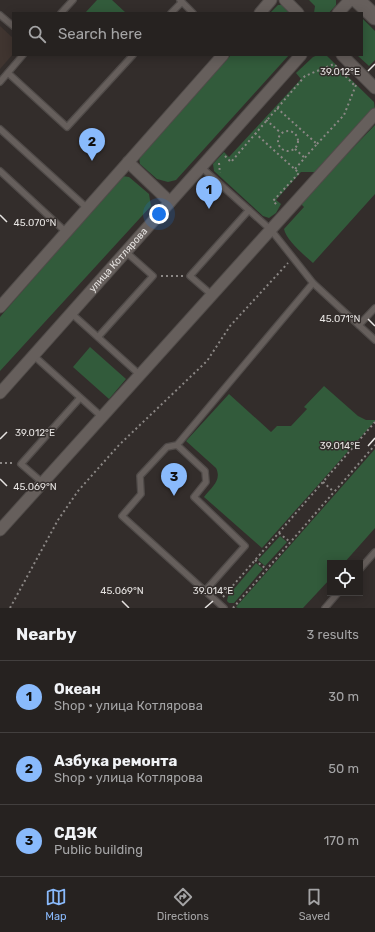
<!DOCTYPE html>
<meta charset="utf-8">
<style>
body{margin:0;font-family:Rubik,sans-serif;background:#322f2d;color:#f1f3f6}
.controls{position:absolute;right:12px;bottom:12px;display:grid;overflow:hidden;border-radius:0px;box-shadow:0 2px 10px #0003}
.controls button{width:36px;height:36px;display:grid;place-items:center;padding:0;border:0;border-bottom:1px solid #423f3e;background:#262220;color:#f1f3f6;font:20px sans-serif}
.you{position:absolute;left:159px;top:214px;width:14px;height:14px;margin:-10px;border:3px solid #fff;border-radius:50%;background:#1a73e8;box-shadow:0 0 0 6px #1a73e833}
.badge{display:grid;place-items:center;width:26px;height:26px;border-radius:50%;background:#89bafc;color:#111;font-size:13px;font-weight:700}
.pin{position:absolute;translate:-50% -33px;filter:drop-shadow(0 1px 2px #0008)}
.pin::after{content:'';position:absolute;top:21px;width:14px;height:12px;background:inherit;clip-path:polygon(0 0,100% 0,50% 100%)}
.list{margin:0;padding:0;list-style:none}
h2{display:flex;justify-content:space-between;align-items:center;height:52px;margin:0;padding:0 16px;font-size:17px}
h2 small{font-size:13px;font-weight:400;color:#a4a4a5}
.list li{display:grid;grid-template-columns:26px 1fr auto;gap:12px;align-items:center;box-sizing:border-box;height:72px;padding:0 16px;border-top:1px solid #423f3e}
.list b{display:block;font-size:15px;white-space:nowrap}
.list p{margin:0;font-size:13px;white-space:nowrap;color:#a4a4a5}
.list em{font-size:13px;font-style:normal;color:#a4a4a5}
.icon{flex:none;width:22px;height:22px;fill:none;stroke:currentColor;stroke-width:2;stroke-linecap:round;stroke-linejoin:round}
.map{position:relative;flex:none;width:375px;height:608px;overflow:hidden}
.search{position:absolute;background:#262220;box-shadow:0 2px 10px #0003;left:12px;right:12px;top:12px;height:44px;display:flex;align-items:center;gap:10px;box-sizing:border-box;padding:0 14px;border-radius:0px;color:#a4a4a5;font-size:15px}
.sheet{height:268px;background:#262220}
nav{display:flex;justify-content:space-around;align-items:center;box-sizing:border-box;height:56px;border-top:1px solid #423f3e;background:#262220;font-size:11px;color:#a4a4a5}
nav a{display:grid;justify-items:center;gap:2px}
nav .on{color:#89bafc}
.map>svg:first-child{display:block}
.built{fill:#403530}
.green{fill:#325b3b}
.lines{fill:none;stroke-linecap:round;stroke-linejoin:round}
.lane-casing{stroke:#504b49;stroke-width:8}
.street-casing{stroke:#504b49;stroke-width:13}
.secondary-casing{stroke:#504b49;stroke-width:17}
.path{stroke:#8b8785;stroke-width:2;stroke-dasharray:2 3;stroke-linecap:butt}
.lane{stroke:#665f5c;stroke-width:5.5}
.street{stroke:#665f5c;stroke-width:11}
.secondary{stroke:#665f5c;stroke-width:15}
.ticks{fill:none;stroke:#e6e3e1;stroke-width:1.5}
.labels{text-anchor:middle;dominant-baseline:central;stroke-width:3;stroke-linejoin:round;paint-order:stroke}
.street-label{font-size:10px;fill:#e6e3e1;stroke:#332d2b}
.ticks-label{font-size:10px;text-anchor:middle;fill:#e6e3e1;stroke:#332d2b;stroke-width:3;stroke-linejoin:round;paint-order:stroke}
</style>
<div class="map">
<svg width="375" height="608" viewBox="0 0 375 608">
<rect width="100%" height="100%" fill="#332d2b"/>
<path class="built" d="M0,26L13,38V54L0,69Z"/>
<g class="green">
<path d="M97,0H112L126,13H85Z"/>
<path d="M309,0H336V5L329,13H314L315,6Z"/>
<path d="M278,5H283L292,13H270Z"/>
<path d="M362,18L375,31V60L369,66L357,55H362Z"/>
<path d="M231,55H289L176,180L168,182L157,179L140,164L139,157L144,150Z"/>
<path d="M318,55H326L374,102L375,111L318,172H301L276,200L281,204L276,213L269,218L263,216L214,171L213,164L224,152L229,157L301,79L296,73L313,57Z"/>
<path d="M375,125V194L313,263C304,255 286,240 284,229L304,207L300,203Z"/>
<path d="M122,176L129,177L149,194L151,206L0,371V317Z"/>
<path d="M90,347L126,379L109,399L73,367Z"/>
<path d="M324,386L358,416L366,420H375V421L262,548L204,497C212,487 222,480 216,468L186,441L229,394L271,432L277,426H291L307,409L304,407Z"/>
<path d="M375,449V528L344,563H330V579L303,608H238L236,607Z"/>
<path d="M280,536L287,542L265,566L258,560Z"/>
<path d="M256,563L263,569L234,603H229L227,601L228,596Z"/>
</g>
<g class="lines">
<defs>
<g id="lane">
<path d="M180,0L193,13"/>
<path d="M61,13L73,0"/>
<path d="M171,13L182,2"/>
<path d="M0,15L13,26"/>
<path d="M8,73L67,127L133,55"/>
<path d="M0,82L23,55"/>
<path d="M0,129L87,208"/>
<path d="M201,167L271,230L313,283L375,340"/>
<path d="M0,171L66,232"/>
<path d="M212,295L190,276L249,210"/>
<path d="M71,313L140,375"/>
<path d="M359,325L375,308"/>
<path d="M98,337L153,276L126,252"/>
<path d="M33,355L102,417"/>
<path d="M177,445L205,471L206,482L194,497L245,546L205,591L122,516L141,494L140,476L167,447L177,445L313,283"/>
<path d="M43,483L21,464L80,398"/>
<path d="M360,569L375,552"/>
<path d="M205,591L224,608"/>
<path d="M325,608L338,593"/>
</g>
<g id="street">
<path d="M285,0L298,13"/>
<path d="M260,13L271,0"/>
<path d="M338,13L350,0"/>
<path d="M342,55L375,88"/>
<path d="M128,162L170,202"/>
<path d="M0,307L223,55"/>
<path id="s1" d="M0,393L301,55"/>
<path d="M0,530L375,114"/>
</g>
<path id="secondary" d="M357,0L375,17"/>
</defs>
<use href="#lane" class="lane-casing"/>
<use href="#street" class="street-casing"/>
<use href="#secondary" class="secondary-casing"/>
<g class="path">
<path d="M277,108L317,144L295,169"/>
<path d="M266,120L281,133"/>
<circle cx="288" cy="141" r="10"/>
<path d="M255,133L299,173L273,201L278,206"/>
<path d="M317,144L344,115L356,85"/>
<path d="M295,149L305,158"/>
<path d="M225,156L231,162L305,76L334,64L355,86"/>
<path d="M219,163L220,173"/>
<path d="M161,276H183"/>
<path d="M0,463H14"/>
<path d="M323,482L334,492"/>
<path d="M279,533L290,542"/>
<path d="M255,560L266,569"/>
<path d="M223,597L375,422"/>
<path d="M10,608L58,520L78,491L119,445L207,361L230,326L288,263"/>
<path d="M233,608L375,445"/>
</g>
<use href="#lane" class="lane"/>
<use href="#street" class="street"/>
<use href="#secondary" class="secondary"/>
</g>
<path class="ticks" d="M368,71L375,64M0,215L7,222M368,319L375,326M0,439L7,432M368,446L375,438M0,479L7,486M122,601L129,608M205,608L213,601"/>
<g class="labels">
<g class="street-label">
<text stroke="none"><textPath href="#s1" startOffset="178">улица Котлярова</textPath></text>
</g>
</g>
<g class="ticks-label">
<text x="340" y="75">39.012°E</text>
<text x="35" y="226">45.070°N</text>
<text x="340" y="322">45.071°N</text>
<text x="35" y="436">39.012°E</text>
<text x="340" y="449">39.014°E</text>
<text x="35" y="490">45.069°N</text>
<text x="213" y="594">39.014°E</text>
<text x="122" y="594">45.069°N</text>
</g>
</svg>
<div class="controls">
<button><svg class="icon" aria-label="locate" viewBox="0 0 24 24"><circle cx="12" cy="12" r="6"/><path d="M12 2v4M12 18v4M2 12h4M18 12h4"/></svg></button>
</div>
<div class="you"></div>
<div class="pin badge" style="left:209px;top:209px">1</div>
<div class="pin badge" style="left:92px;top:161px">2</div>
<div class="pin badge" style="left:174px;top:496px">3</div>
<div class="search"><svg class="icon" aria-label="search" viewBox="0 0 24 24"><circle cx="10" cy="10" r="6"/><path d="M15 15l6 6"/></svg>Search here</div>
</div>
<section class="sheet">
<h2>Nearby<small>3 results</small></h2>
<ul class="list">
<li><span class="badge">1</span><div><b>Океан</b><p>Shop · улица Котлярова</p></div><em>30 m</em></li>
<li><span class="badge">2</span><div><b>Азбука ремонта</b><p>Shop · улица Котлярова</p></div><em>50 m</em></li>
<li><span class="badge">3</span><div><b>СДЭК</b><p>Public building</p></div><em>170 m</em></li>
</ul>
</section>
<nav>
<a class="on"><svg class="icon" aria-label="map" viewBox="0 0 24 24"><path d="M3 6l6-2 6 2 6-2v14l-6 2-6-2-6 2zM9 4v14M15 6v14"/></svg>Map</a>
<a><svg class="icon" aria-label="directions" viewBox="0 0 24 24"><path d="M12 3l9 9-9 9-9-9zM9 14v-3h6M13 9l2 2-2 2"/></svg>Directions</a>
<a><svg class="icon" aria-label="saved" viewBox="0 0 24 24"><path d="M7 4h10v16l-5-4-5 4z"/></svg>Saved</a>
</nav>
